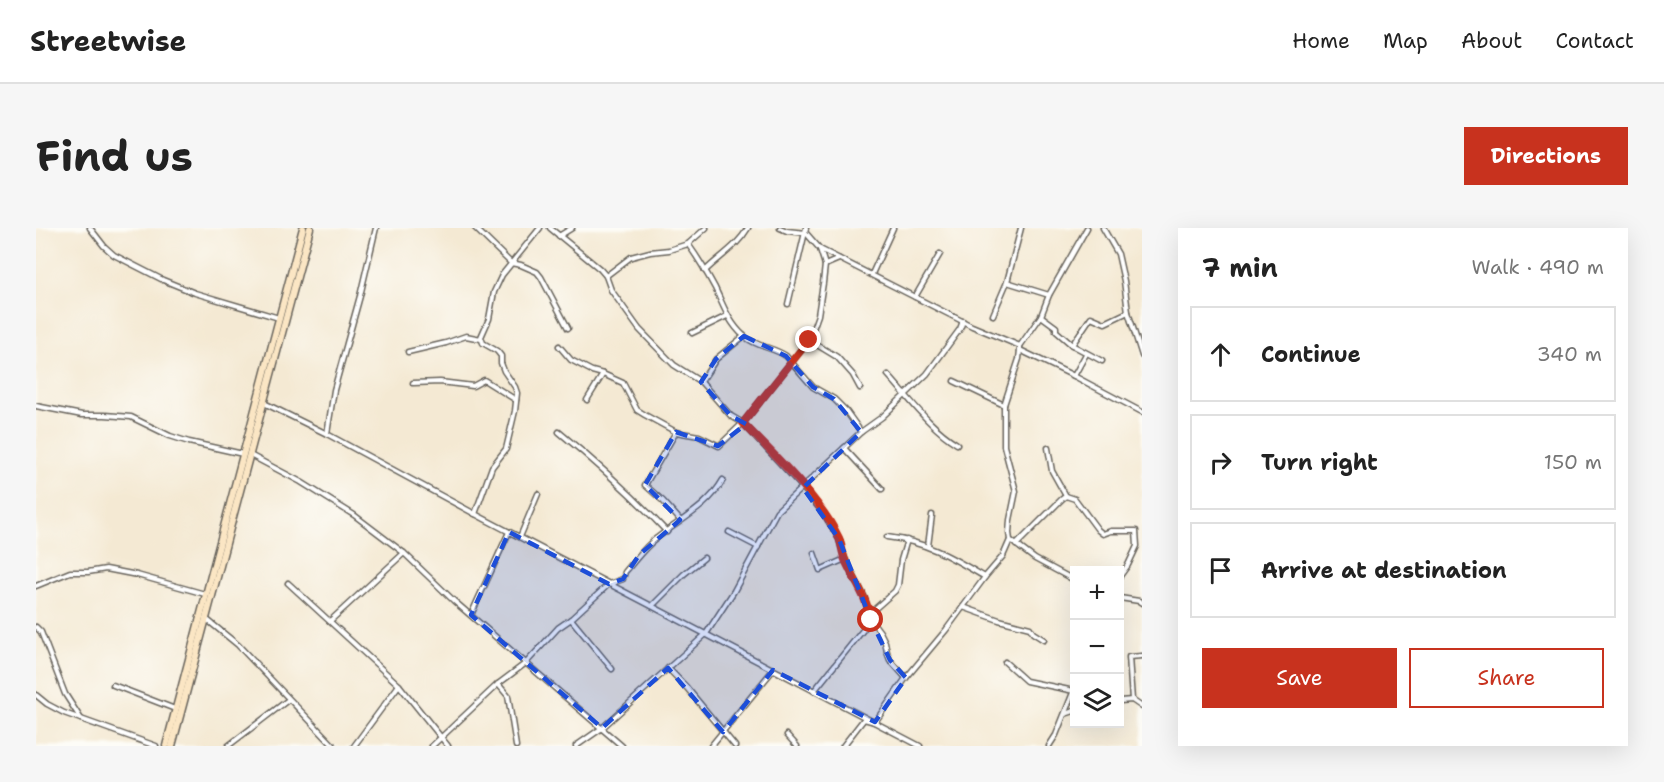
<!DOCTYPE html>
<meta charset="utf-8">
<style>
body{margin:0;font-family:"Shantell Sans",sans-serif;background:#f6f6f6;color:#222}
.controls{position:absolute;right:18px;bottom:18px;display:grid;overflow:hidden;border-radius:0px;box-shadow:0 6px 24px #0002}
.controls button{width:54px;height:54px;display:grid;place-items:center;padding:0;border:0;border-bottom:2px solid #e0e0e0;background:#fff;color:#222;font:30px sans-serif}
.stop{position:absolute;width:18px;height:18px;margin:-14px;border:4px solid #c8321e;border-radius:50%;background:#fff}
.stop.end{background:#c8321e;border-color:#fff;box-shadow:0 2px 6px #0008}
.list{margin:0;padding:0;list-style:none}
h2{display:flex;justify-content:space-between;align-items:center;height:78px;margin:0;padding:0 24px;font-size:26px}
h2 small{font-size:20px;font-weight:400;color:#767676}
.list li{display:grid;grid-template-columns:39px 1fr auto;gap:18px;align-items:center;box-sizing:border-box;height:96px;margin:0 12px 12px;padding:0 12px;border:2px solid #e0e0e0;border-radius:0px}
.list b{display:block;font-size:22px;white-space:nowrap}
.list em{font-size:20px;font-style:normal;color:#767676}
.actions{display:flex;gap:12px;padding:18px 24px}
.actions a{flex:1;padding:14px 0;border:2px solid #c8321e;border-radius:0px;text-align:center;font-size:21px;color:#c8321e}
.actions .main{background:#c8321e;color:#fff}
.icon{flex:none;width:33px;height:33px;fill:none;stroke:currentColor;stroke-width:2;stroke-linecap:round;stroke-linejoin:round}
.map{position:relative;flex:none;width:1106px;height:518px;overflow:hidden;border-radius:0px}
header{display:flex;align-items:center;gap:36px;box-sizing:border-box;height:84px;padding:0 30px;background:#fff;border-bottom:2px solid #e0e0e0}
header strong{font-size:28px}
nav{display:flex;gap:33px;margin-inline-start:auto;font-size:21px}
.intro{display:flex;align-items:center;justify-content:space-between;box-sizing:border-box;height:144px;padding:0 36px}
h1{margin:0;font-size:42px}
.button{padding:15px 27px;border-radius:0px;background:#c8321e;color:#fff;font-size:21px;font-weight:700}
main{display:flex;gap:36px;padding:0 36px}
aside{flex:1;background:#fff;border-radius:0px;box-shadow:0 6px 24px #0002}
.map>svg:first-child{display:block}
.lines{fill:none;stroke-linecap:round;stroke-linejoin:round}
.street-casing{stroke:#68645c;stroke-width:7}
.secondary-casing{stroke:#68645c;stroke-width:9}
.street{stroke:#fff;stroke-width:4}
.secondary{stroke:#fbe6c4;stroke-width:6}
.route{stroke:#c8321e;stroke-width:8}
.marked{fill:#1d4ed8;fill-opacity:0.2;stroke:#1d4ed8;stroke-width:4.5;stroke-dasharray:12 8;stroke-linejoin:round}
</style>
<header>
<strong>Streetwise</strong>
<nav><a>Home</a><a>Map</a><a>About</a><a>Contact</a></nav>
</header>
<div class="intro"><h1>Find us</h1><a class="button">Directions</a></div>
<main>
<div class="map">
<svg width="1106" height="518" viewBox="0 0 1106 518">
<rect width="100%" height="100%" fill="#fdfcf7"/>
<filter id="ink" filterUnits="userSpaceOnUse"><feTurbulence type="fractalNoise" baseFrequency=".0167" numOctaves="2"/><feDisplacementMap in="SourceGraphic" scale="12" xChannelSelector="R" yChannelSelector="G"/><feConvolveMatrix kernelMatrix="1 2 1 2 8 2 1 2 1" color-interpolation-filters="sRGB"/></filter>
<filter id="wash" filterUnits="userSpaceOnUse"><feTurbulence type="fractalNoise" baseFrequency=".008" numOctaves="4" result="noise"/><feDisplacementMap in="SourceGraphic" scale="24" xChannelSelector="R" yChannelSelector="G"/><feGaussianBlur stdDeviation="1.35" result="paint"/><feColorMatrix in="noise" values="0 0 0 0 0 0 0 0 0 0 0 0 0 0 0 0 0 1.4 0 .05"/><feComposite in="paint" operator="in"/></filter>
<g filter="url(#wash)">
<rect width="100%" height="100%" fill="#f4e9d3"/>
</g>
<g filter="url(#ink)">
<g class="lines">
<defs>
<g id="street">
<path d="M54,0L68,18L78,27L127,52L159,65L243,90"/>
<path d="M439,0L475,35L485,37L501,44L505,49L532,100"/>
<path d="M514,0L564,41L570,48L575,62L603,101L638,137L665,154L695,188L707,195L767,260L788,286L803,311L809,331L828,368L835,392L844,404L849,414L851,424L854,432L870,450"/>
<path d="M744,0L751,3L770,5L784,21L936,98L984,118V122L1038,148L1106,184"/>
<path d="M985,0L971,54L1013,67"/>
<path d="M1067,0L1082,26L1088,53L1092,84L1106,128"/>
<path d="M523,8L536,0"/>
<path d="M652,16C662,30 671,45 679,60C687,77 693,95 708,108C720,119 737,119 750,128L777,159L798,171L810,183L825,204"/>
<path d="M789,37L803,31"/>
<path d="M669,43C684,28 701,19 712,0"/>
<path d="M836,46L857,0"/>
<path d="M570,48L595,29L614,24L633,22L652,16L670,0"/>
<path d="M879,69L904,26"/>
<path d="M752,76L770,0"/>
<path d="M957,87L971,54"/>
<path d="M1005,88L1020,99V103L1036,117L1066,133"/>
<path d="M656,105L691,88"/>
<path d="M773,112L801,129L817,147L824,160"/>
<path d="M1036,117L1055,89L1069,95L1092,84"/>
<path d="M523,118L535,132L556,143L567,146L587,155L601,182L609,187L640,204L663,208L683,218L707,195L773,112L782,87L787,55L789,37L784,21"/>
<path d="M984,118L1005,88L1013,67L1051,0"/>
<path d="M372,124L410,115L430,108L445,111"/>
<path d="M852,147C874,171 893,199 921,216"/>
<path d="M1038,148L1050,126"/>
<path d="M918,153L968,177"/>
<path d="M665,154L680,131L708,108"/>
<path d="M377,155L404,154L437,158L448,152L480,172"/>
<path d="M551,172L567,146"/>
<path d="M228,175L291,206L439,286L884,518"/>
<path d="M0,178L46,187H69L95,189L134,208L153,214L207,226"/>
<path d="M523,204C561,235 597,268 631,304"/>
<path d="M640,204L609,257L627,273L644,292"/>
<path d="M291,206L298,162L324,68L340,0"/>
<path d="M808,220L846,261"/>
<path d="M1012,220L1016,243L1030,268"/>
<path d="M214,227L265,254L318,287L368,325L418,373L586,518"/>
<path d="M439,286L456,239L470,221L479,183L481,165L479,159L468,143L465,135V128L461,123L447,115L445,109L453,91L458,64L466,47L504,0"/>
<path d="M693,304L722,319"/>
<path d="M484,309L502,266"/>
<path d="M851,309C891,314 915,329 949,349"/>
<path d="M974,312L999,331L1038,352"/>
<path d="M980,317L1026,271L1030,268L1039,271L1062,302L1067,306L1075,303H1100L1101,318L1092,337L1084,348"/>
<path d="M892,318L896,287"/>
<path d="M778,325L784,342L809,331"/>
<path d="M252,355L363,457L412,518"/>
<path d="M0,358L34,344H52L70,341L101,347L169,366"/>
<path d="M1084,370L1103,373L1106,375"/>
<path d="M616,378L648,346L668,330"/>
<path d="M927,379L963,392L994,400L997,405L1008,412"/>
<path d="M833,386L859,363L862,357L865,332L871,312"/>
<path d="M435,387L473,304"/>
<path d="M169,390L202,417L298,518"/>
<path d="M535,391L576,441"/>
<path d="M294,393L368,325"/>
<path d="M0,399L5,404L29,466L45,491"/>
<path d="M969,434L990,453L1038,463"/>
<path d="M632,440L651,460L699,518"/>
<path d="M462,456L472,468L480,518"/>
<path d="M77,457L139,481"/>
<path d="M778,463L835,392"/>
<path d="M0,467L11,476L28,485L120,518"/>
<path d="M1096,472L1093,429L1106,428"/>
<path d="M1084,473L1096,472L1106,479"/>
<path d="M1029,486L1038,483"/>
<path d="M751,507L761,518"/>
<path d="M192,518L252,472"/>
<path d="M318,518L363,457"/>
<path d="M396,518L462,456L490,435L522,400L535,391L573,356L587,351L589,344C599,333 608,319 621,310C644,292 672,279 687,252"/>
<path d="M540,518L566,500L670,406L698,363L741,283L825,204L846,189L891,146L924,101L927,93"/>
<path d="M675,518L737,442"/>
<path d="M807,518L828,491L839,494L870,450L910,402L949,349L967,328L974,312L973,305L974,292L980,263L968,218V177L983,131L984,122"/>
<path d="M1013,518L1020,507L1038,462"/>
</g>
<g id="secondary">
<path d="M130,518L267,0"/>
<path d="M136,518L274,0"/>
</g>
</defs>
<use href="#street" class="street-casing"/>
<use href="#secondary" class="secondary-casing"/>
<use href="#street" class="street"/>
<use href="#secondary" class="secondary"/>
</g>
</g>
<g class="lines" filter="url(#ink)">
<path class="route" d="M773,112L707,195C738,227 784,270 803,310C806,317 806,325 809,332C818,352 831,370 835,392"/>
</g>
<path class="marked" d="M708,108L750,128L777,159L798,171L825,204L767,260L803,311L835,392L854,432L870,450L839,494L737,442L687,504L632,440L566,500L435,387L473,304L573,356L587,351L603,327L644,292L609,257L640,204L682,218L710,196L695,188L665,154L680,131Z"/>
</svg>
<div class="controls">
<button>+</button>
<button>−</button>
<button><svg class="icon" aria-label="layers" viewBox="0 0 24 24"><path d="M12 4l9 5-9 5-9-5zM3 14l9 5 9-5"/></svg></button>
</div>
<div class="stop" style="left:835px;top:392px"></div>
<div class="stop end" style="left:773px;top:112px"></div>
</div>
<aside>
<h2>7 min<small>Walk · 490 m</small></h2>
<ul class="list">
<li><svg class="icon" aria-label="ahead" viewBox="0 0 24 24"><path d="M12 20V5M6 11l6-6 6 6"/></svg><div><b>Continue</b></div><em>340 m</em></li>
<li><svg class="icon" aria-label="right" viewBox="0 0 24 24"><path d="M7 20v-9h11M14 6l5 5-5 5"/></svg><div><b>Turn right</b></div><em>150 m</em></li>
<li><svg class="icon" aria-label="arrive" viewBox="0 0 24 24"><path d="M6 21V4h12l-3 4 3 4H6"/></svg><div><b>Arrive at destination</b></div></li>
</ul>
<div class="actions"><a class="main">Save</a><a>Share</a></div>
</aside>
</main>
